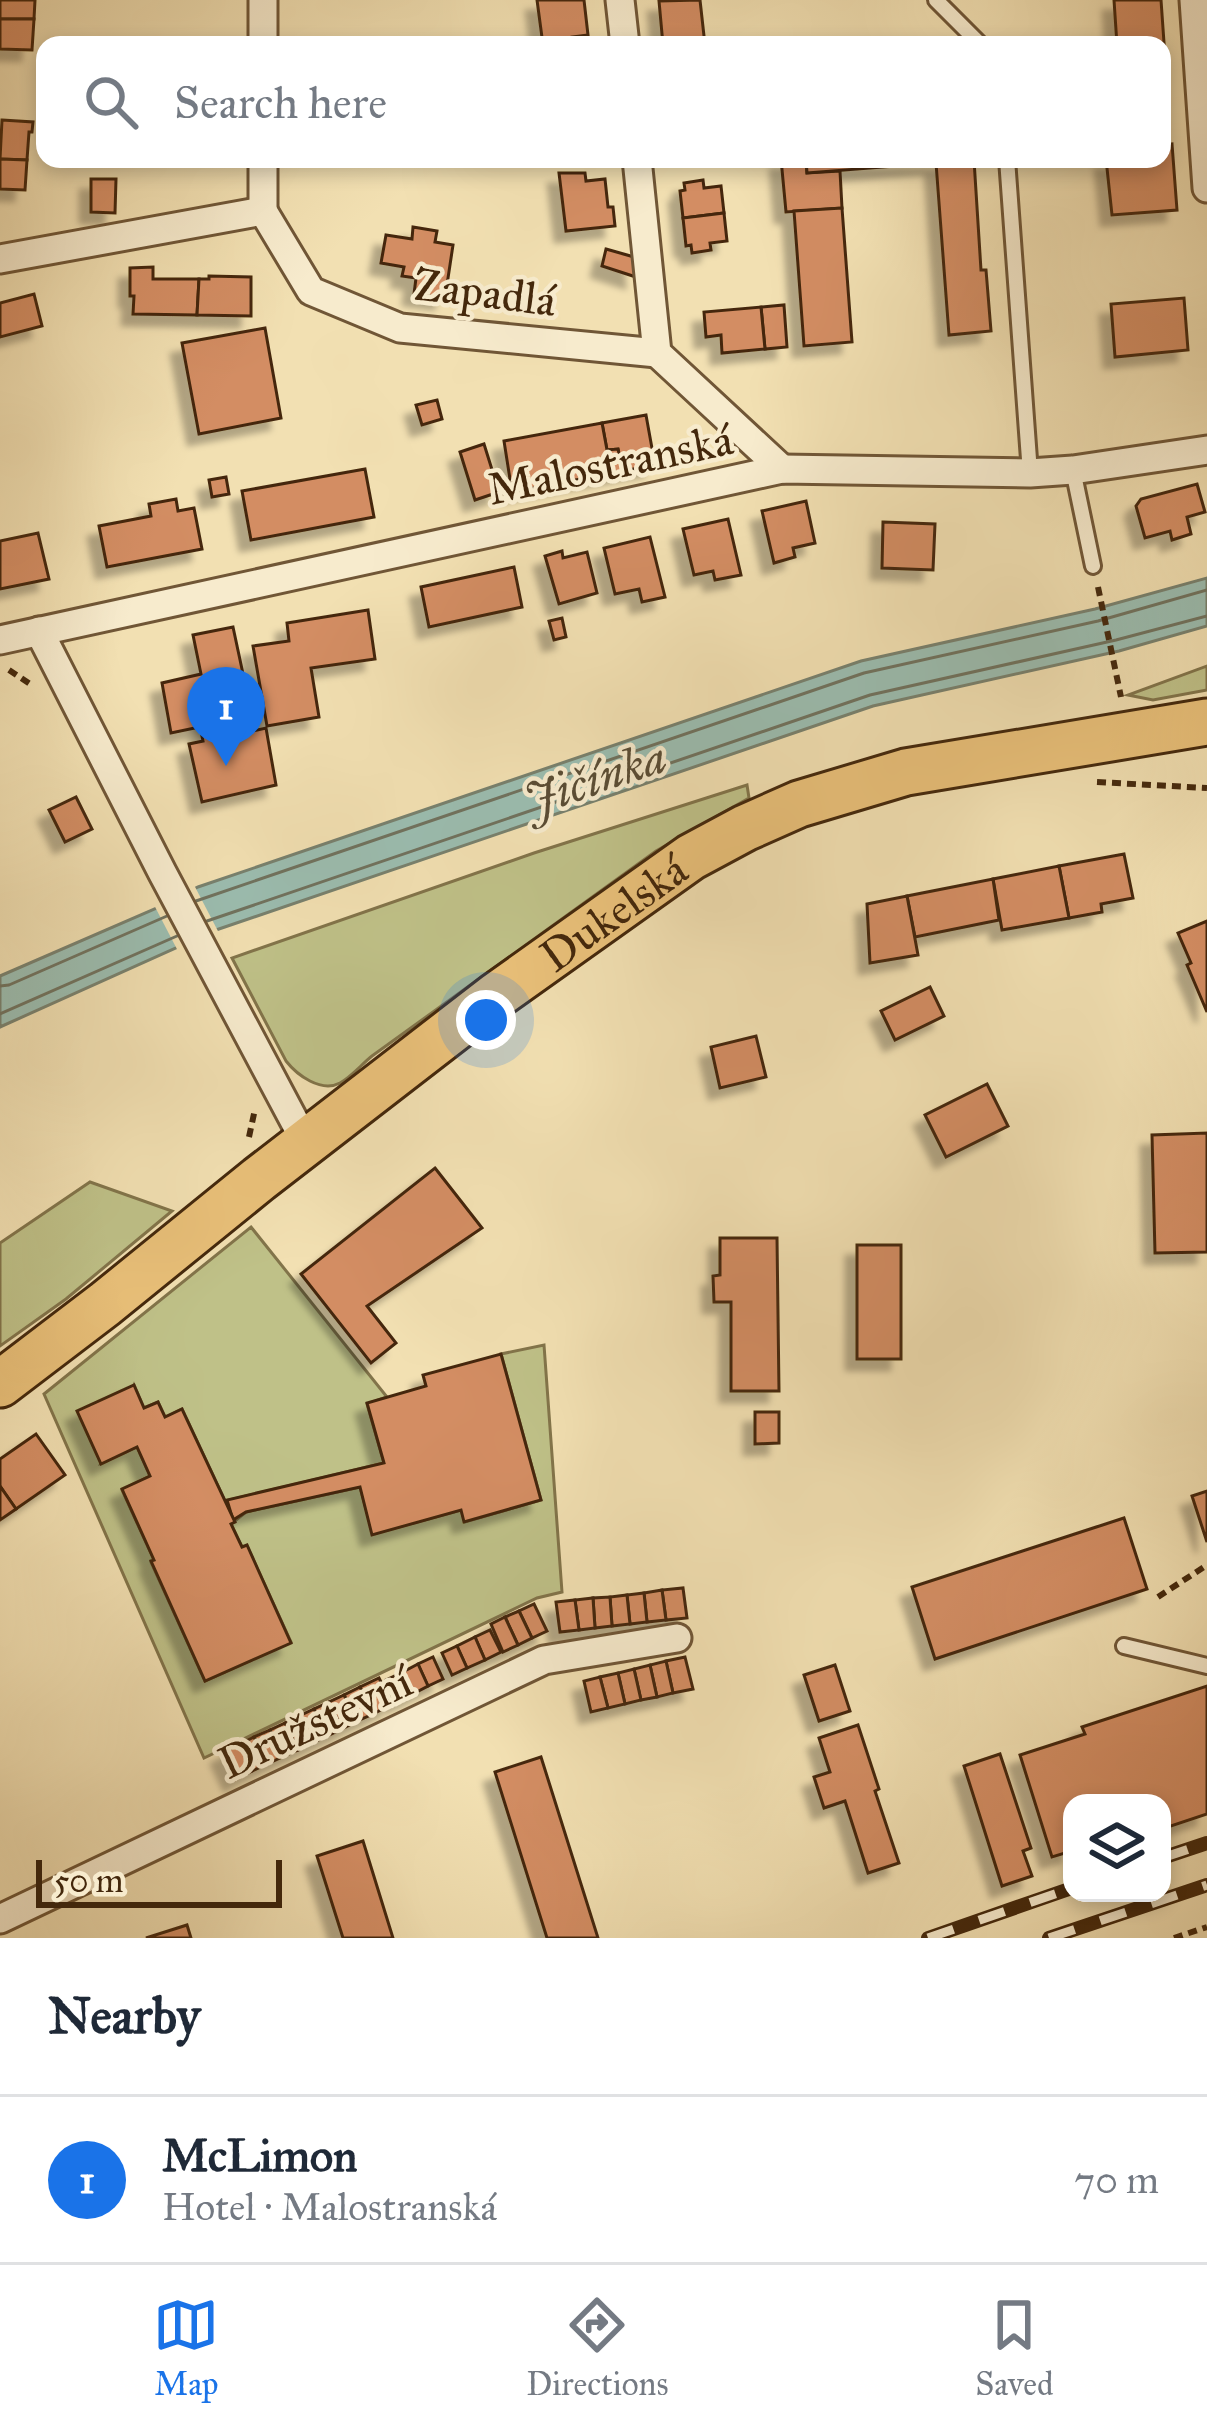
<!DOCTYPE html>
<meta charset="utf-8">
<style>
body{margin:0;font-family:"IM FELL Great Primer",serif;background:#f2f2f3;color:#1f2937}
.controls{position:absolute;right:36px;bottom:36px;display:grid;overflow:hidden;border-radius:24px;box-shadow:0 6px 18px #0003}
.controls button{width:108px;height:108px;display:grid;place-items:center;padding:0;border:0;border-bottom:3px solid #e0e1e3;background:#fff;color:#1f2937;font:60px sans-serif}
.scale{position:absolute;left:36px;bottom:30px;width:246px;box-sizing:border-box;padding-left:12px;border:6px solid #44280c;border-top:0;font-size:33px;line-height:42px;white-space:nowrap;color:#44280c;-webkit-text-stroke:9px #f7ebcd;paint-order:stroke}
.you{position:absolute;left:486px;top:1020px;width:42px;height:42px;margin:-30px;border:9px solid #fff;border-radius:50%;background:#1a73e8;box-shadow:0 0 0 18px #1a73e833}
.badge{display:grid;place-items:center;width:78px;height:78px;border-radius:50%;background:#1a73e8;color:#fff;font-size:39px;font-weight:700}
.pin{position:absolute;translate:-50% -99px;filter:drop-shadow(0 3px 6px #0008)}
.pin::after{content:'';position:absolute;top:63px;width:42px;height:36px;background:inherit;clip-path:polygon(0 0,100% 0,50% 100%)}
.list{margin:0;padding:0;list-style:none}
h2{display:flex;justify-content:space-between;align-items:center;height:156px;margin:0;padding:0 48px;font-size:51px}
h2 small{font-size:39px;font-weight:400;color:#747a83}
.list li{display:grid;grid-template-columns:78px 1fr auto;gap:36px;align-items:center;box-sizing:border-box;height:168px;padding:0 48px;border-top:3px solid #e0e1e3}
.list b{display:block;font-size:45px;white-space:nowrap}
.list p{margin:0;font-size:39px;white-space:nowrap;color:#747a83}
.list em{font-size:39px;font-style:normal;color:#747a83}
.icon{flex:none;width:66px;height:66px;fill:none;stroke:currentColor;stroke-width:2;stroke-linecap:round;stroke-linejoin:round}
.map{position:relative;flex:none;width:1207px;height:1938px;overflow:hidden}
.search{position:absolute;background:#fff;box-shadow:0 6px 18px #0003;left:36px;right:36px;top:36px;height:132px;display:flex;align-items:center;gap:30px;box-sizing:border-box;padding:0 42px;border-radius:24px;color:#747a83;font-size:45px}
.sheet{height:324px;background:#fff}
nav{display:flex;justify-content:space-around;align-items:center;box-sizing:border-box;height:168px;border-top:3px solid #e0e1e3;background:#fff;font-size:33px;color:#747a83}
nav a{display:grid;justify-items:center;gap:6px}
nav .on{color:#1a73e8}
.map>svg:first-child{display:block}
.green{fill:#bfc188;stroke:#82744a;stroke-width:3}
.water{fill:#9bbdb0;stroke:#78816e;stroke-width:3}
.pier{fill:#f2e0b2}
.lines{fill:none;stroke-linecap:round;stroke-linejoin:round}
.shore{stroke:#70725e;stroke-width:3}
.building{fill:#d38d63;stroke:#44280c;stroke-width:3;filter:url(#shadow)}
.service-casing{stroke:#705636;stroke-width:20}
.minor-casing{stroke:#705636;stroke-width:33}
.primary-casing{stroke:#44280c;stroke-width:51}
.path{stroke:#44280c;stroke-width:6;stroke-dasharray:9 6;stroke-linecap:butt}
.service{stroke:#f7ebcd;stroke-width:14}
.minor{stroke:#f7ebcd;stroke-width:27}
.primary{stroke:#e9c079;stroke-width:45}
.rail-casing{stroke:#44280c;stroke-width:14}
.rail{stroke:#f7ebcd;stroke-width:9;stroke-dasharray:27;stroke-linecap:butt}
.labels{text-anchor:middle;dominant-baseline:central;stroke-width:9;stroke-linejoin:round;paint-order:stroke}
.street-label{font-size:45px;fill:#44280c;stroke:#f7ebcd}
.water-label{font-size:48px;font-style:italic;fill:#5a4d35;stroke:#f7ebcd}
</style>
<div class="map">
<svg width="1207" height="1938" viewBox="0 0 1207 1938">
<defs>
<filter id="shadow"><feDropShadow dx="-11" dy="11" stdDeviation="3" flood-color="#0004"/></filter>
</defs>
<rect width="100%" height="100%" fill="#f2e0b2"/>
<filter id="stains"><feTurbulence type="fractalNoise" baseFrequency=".00167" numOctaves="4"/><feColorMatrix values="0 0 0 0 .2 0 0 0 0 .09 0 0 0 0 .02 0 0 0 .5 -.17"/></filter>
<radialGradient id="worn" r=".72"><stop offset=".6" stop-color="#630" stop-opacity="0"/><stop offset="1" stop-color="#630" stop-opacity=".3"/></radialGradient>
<g class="green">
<path d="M1207,666V690L1153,700L1128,695Z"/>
<path d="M747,785L749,798L656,851L372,1056C362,1064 351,1077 340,1083C321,1093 297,1075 286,1061L232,958L534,853Z"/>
<path d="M90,1182L172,1211L66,1299L0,1346V1243Z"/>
<path d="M251,1227L387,1397L367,1404L384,1463L225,1501L182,1409L165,1417L158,1402L144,1408L134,1385L101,1463L137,1447L150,1476L122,1490L154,1560L151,1562L205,1681L291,1642L247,1546L242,1547L231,1524L246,1512L360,1487L373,1534L461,1510L465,1522L541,1500L501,1354L544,1345L562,1592L537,1598L204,1758L44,1394Z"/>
</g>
<path class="water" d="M1207,578V626L1119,651L873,706L216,930L0,1027V976L157,908L198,887L861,661L1095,609Z"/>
<path class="pier" d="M193,883L220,935L180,955L153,903Z"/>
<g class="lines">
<g class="shore">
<path d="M196,901L864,673L1098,621L1207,590"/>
<path d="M207,921L870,695L1116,640L1207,616"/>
<path d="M0,986L9,985L167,916"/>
<path d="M0,1014L177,936"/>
</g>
</g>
<g class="building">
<path d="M0,0H35L34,19H0Z"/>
<path d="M537,0H584L588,35L572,37L573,45H543Z"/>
<path d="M700,0L705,45H663L659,1Z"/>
<path d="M1114,0H1161L1165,57H1162V45H1117Z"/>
<path d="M0,19H34L32,50L0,49Z"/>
<path d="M2,120L33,122L32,132H29L27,160L0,159Z"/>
<path d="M1172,144L1177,210L1112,215L1106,159H1162V145Z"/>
<path d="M0,159L27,160L25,190L0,189Z"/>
<path d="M781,159H806L807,173L840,171L842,208L786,212Z"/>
<path d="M806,159H909L910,165L807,173Z"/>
<path d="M909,159L974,160L981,270H986L991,331L949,335L936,163L910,165Z"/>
<path d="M559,173H585L586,181L605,179L608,207H613L615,226L566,231Z"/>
<path d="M91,179H116L115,213L91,212Z"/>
<path d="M703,180L704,188L721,186L724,213L683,218L680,191L685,190L684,183Z"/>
<path d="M842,208L852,342L804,346L794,211Z"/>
<path d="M724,213L727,241L710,243L711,250L692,253L691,245L686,246L683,218Z"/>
<path d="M413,227L437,231L435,242L453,245L445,298L414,294L416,278L402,276L404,267L381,263L386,235L412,239Z"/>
<path d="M606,249L634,257L636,277L602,266Z"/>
<path d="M153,267V279H199L197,315L133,314L134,296H130V268Z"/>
<path d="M209,276L251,277V316L197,315L199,279H209Z"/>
<path d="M34,294L42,326L0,337V303Z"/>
<path d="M1184,298L1188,350L1115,357L1111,304Z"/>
<path d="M784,305L787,347L765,349L761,307Z"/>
<path d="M761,307L765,349L722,353L721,335L706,337L704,312Z"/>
<path d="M265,328L281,418L199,434L182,343Z"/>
<path d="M437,400L442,419L422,425L416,405Z"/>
<path d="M646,415L655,465L623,471L618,449L607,450L602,423Z"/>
<path d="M602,423L607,450L618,449L623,471L512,492L504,441Z"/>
<path d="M484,444L499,492L475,500L460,452Z"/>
<path d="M365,469L374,517L251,540L242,491Z"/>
<path d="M226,477L229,494L212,497L209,480Z"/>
<path d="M1197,484L1205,512L1187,517L1191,534L1172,540L1170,531L1145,538L1136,506L1141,499Z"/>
<path d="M176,499L178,511L194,508L202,549L107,567L99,526L151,516L149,504Z"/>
<path d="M806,501L815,543L793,548L795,557L774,563L762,511Z"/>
<path d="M728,519L741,575L715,580L713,571L694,575L683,529Z"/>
<path d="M883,522L935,524L933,570L882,568Z"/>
<path d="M38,533L49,579L0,589V541Z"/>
<path d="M650,537L665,597L642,602L639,589L615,594L604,548Z"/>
<path d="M562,551L563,558L587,552L597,593L559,604L545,556Z"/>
<path d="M514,567L522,607L429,627L421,587Z"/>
<path d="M368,610L375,659L311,668L319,717L267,726L253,646L289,641L287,623Z"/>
<path d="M562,618L566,637L554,640L549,621Z"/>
<path d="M233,627L252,716L171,733L162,683L201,674L193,635Z"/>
<path d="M236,720L239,734L266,728L276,785L202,802L189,744L203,741L200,727Z"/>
<path d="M76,797L92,829L65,842L49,810Z"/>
<path d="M1124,854L1133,898L1101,904L1102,912L1069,918L1059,866Z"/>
<path d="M1059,866L1069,918L1002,930L993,879Z"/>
<path d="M993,879L999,920L915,937L907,896Z"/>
<path d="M907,896L918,955L870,963L867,904Z"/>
<path d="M1207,921V1012L1187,965L1191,963L1178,933Z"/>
<path d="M930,987L944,1016L895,1040L881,1011Z"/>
<path d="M756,1036L766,1077L720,1088L711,1047Z"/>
<path d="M987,1084L1008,1126L946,1157L925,1115Z"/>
<path d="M1207,1133V1252L1155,1253L1152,1135Z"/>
<path d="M435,1168L482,1228L367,1306L396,1343L371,1363L301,1274Z"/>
<path d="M720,1238H777L779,1391H731V1302H714L713,1276L720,1275Z"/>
<rect x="857" y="1245" width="44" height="114"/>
<path d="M501,1354L541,1500L464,1522L461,1510L372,1535L360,1487L246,1512L233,1520L227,1500L384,1463L367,1403L426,1386L423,1375Z"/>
<path d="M134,1385L144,1408L158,1402L165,1417L182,1409L235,1522L231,1524L242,1547L247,1545L291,1643L205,1681L151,1561L154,1560L122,1489L150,1476L137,1447L101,1464L77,1411Z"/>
<path d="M755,1412H779V1443L755,1444Z"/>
<path d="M36,1434L65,1475L16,1509L0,1486V1459Z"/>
<path d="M0,1486L16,1509L0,1520Z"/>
<path d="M1207,1491V1542L1192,1496Z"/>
<path d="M1124,1518L1147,1589L935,1659L912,1587Z"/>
<path d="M683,1588L687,1618L666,1620L662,1590Z"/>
<path d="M662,1590L666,1620L647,1622L644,1593Z"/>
<path d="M644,1593L647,1622L630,1624L627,1595Z"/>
<path d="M627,1595L630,1624L612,1626L610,1597Z"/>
<path d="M610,1597L612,1626L595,1628L593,1598Z"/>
<path d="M593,1598L595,1628L579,1630L575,1600Z"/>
<path d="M575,1600L579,1630L560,1632L556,1602Z"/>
<path d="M534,1604L547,1631L532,1638L519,1611Z"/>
<path d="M519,1611L532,1638L518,1645L505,1617Z"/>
<path d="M505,1617L518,1645L503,1652L491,1624Z"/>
<path d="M490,1630L501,1652L485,1660L475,1637Z"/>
<path d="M475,1637L485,1660L467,1668L457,1646Z"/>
<path d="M457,1646L467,1668L452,1675L442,1653Z"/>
<path d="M433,1657L443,1679L428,1686L418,1664Z"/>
<path d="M685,1657L693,1689L673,1693L666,1661Z"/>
<path d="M666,1661L673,1693L657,1697L650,1665Z"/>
<path d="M418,1664L428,1686L411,1695L401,1673Z"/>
<path d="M650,1665L657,1697L641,1700L634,1669Z"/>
<path d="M835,1665L850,1711L819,1721L804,1675Z"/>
<path d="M634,1669L641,1700L625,1704L618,1673Z"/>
<path d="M401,1673L411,1695L396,1702L386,1680Z"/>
<path d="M618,1673L625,1704L608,1708L600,1677Z"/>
<path d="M600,1677L608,1708L591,1712L584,1681Z"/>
<path d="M379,1678L392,1704L373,1714L360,1687Z"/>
<path d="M1207,1686V1814L1162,1829V1803H1072V1851L1052,1857L1020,1755L1085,1734L1082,1727Z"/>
<path d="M360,1687L373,1714L357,1721L344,1695Z"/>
<path d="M344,1695L357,1721L342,1729L329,1702Z"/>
<path d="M329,1702L342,1729L327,1736L314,1709Z"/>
<path d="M314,1709L327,1736L312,1743L299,1716Z"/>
<path d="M299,1716L312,1743L298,1750L285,1723Z"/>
<path d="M285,1723L298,1750L282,1757L270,1730Z"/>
<path d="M858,1725L879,1789L875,1791L899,1863L868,1873L845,1801L824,1808L814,1777L830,1772L819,1738Z"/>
<path d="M270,1730L282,1757L267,1764L254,1737Z"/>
<path d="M254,1737L267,1764L252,1771L240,1744Z"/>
<path d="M240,1744L252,1771L235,1780L222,1753Z"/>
<path d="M1000,1754L1031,1848L1023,1851L1032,1876L1002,1886L964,1766Z"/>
<path d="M541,1757L598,1938H547L495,1772Z"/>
<path d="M363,1841L393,1938H343L317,1856Z"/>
<path d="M187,1925L191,1938H146Z"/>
</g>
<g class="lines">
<defs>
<g id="service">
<path d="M936,0L981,45"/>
<path d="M1007,159L1030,473"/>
<path d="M1073,470L1093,566"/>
<path d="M1124,1646L1207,1666"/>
</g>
<g id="minor">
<path d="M620,0L625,45"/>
<path d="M1194,0L1207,188"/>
<path d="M263,45V0"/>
<path d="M637,159L657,353L782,469"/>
<path d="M263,211V159"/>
<path d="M0,259L263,211L311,291L400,328L657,353"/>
<path d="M39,631L162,872L306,1143"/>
<path d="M0,640L782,469L1030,473L1073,470L1207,450"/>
<path d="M0,1919L544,1660L677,1638"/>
</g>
<g id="primary">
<path id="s1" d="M0,1384L105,1304L259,1179L497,995L691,857L745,828L799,804L906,772L1207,722"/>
</g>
</defs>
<use href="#service" class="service-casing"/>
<use href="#minor" class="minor-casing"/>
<use href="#primary" class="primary-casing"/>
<g class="path">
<path d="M1098,587L1121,697"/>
<path d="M9,670L33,686"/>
<path d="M1097,782L1207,788"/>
<path d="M249,1137L255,1109"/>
<path d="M1158,1597L1207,1565"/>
<path d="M1174,1938L1207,1927"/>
</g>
<use href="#service" class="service"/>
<use href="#minor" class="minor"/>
<use href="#primary" class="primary"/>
<defs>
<g id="rail">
<path d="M1162,1858L1207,1843"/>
<path d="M928,1938L1072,1888"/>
<path d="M1049,1938L1207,1885"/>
</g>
</defs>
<use href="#rail" class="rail-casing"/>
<use href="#rail" class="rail"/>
</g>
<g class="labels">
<g class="street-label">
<text transform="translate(485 292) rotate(7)">Zapadlá</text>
<text transform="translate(610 464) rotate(-12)">Malostranská</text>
<text stroke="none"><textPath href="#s1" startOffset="774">Dukelská</textPath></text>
<text transform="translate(315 1722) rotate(-25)">Družstevní</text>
</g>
<g class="water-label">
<text transform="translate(595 778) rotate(-19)">Jičínka</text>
</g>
</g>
<rect width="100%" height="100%" filter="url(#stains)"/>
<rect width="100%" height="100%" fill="url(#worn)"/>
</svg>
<div class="controls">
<button><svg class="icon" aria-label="layers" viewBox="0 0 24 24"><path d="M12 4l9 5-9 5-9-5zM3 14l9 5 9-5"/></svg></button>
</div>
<div class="scale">50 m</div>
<div class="you"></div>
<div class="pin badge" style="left:226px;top:766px">1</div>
<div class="search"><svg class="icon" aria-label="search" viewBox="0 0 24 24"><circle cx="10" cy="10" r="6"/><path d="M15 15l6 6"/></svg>Search here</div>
</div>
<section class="sheet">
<h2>Nearby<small></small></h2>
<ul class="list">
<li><span class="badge">1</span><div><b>McLimon</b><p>Hotel · Malostranská</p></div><em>70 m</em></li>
</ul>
</section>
<nav>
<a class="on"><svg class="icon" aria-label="map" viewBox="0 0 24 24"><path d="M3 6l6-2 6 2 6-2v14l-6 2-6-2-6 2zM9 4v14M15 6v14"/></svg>Map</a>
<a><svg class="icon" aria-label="directions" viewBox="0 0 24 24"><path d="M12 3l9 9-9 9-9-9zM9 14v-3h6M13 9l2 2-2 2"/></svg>Directions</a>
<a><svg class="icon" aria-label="saved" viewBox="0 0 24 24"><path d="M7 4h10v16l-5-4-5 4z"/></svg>Saved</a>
</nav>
